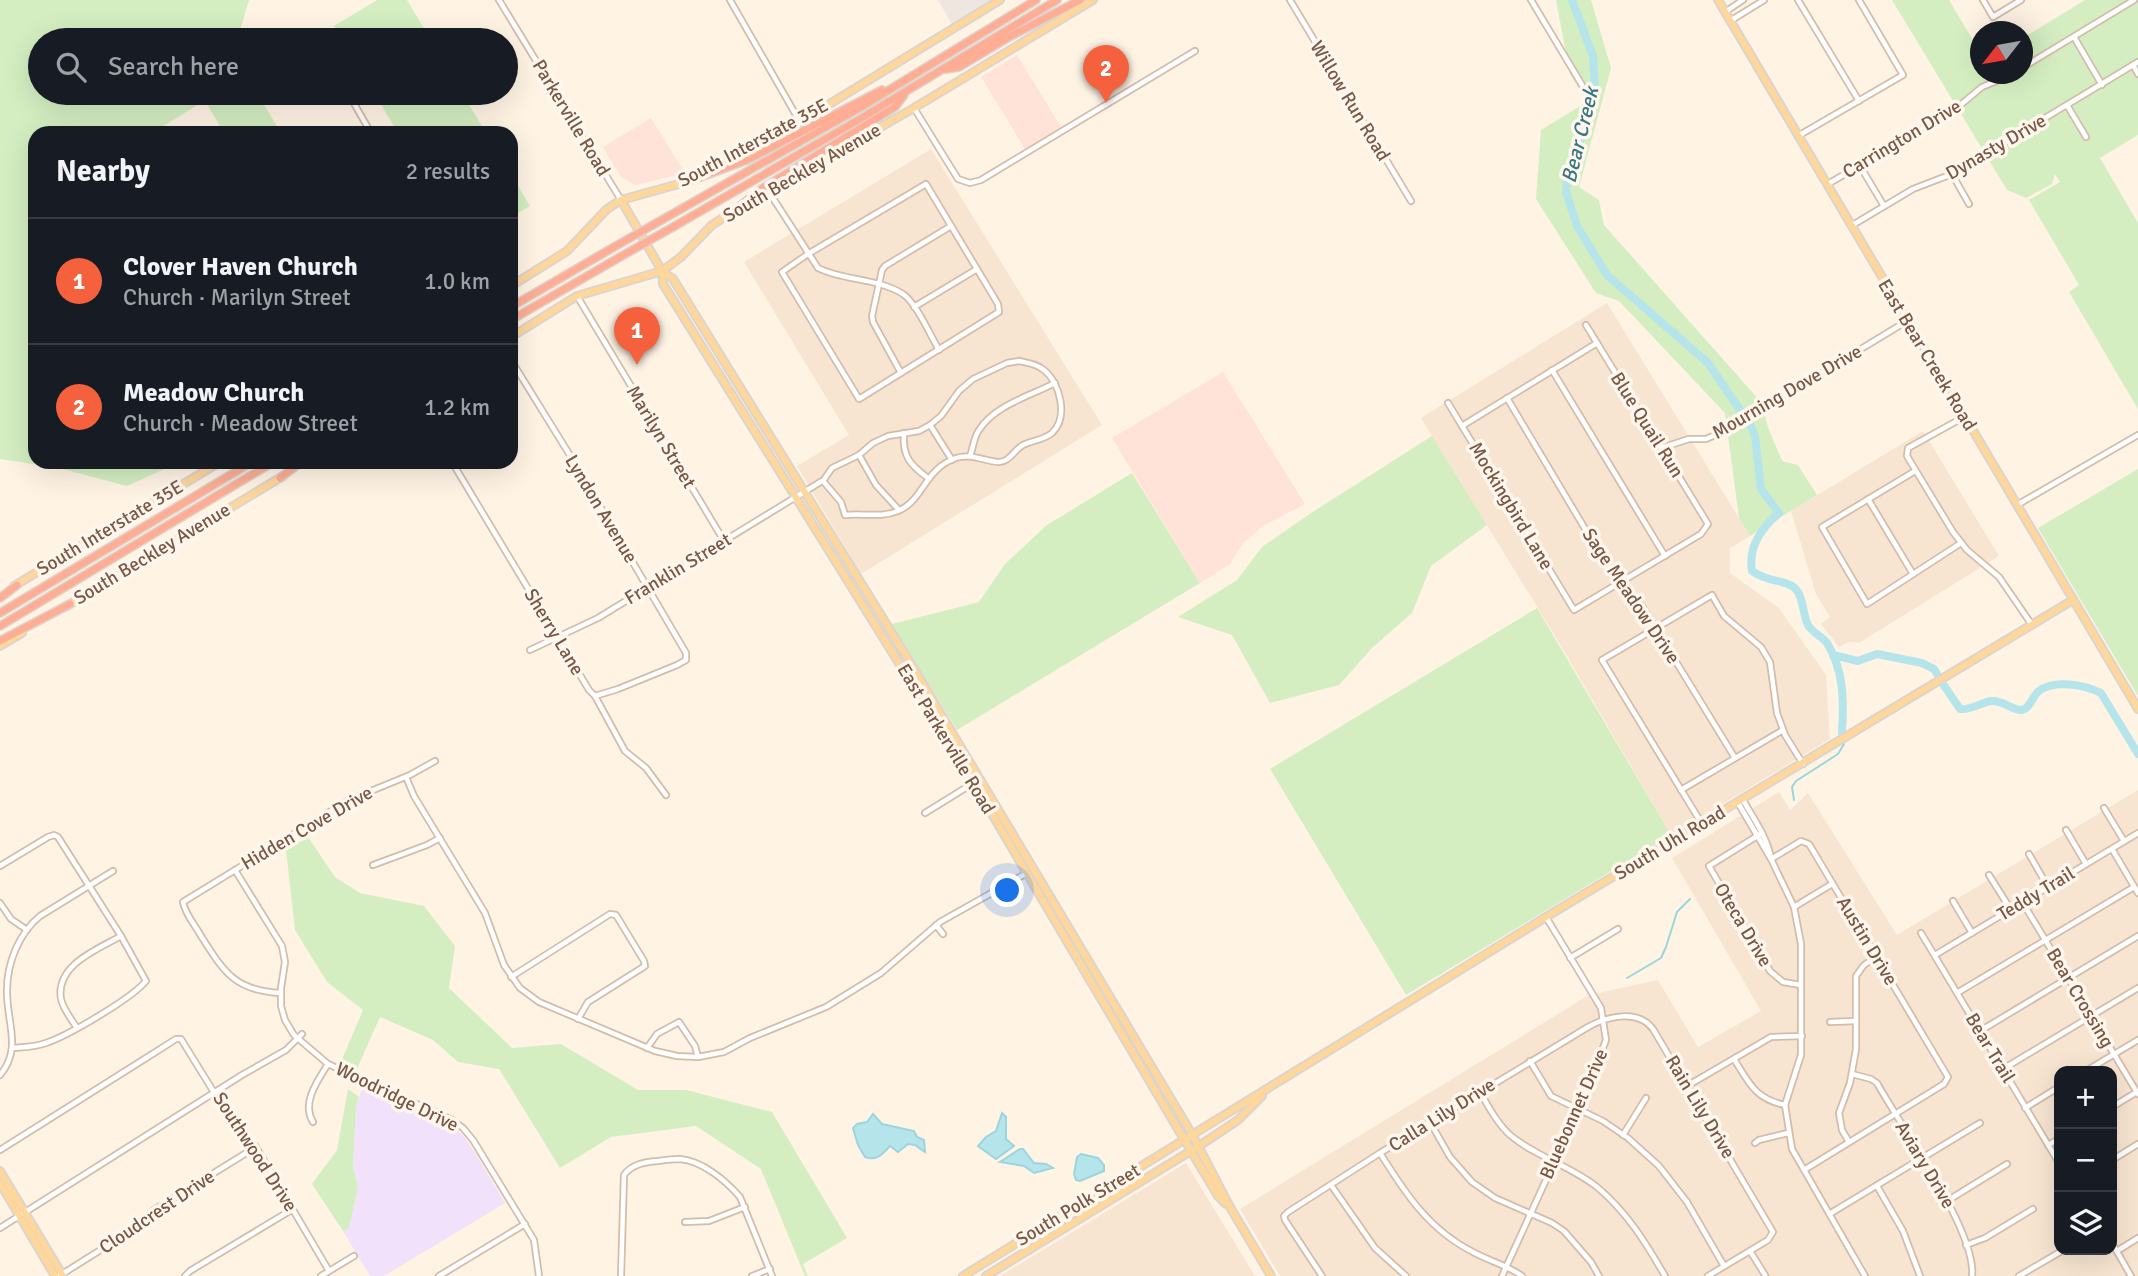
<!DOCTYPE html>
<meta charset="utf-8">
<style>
body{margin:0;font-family:Signika,sans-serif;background:#20242c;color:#f1f3f6}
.controls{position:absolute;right:21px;bottom:21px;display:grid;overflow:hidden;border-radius:14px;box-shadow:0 7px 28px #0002}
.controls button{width:63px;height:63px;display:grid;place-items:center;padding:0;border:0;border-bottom:2px solid #363941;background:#171b24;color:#f1f3f6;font:35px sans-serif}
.compass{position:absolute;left:1970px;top:21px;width:63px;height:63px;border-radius:50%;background:#171b24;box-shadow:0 7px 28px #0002;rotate:239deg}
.you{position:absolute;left:1008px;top:891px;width:24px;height:24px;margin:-18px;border:5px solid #fff;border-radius:50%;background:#1a73e8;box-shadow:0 0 0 10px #1a73e833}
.badge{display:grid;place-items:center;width:46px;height:46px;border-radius:50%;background:#f5613c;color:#fff;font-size:23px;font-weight:700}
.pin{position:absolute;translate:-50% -58px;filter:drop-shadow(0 2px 4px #0008)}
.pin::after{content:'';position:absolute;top:37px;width:24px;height:21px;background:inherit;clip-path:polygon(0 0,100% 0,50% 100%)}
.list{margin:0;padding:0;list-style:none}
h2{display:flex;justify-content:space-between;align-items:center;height:91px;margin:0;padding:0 28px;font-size:30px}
h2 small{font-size:23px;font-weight:400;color:#9ea1a6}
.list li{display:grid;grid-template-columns:46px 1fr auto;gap:21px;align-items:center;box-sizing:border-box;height:126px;padding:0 28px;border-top:2px solid #363941}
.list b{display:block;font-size:26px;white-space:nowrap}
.list p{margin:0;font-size:23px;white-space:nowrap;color:#9ea1a6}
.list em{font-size:23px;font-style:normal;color:#9ea1a6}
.icon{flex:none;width:38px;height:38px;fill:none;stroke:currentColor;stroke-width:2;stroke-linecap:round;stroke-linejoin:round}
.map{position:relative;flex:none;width:2138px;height:1276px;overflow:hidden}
.search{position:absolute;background:#171b24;box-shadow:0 7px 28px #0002;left:28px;top:28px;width:490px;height:77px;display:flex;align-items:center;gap:18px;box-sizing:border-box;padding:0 24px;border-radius:38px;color:#9ea1a6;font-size:26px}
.panel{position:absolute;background:#171b24;box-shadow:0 7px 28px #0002;left:28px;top:126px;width:490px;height:343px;border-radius:21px}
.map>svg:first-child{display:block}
.residential{fill:#f7e5d1;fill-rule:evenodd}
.commercial{fill:#ffe2d8}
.industrial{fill:#eee6df}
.education{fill:#f1e1fb}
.green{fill:#d4eec1}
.water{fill:#b6e4eb;stroke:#9bd5de;stroke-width:2}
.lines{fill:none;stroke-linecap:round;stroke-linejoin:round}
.stream{stroke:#9bd5de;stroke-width:2}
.river{stroke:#b6e4eb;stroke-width:8}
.minor-casing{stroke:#d4bcab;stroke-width:8}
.major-casing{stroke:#dcd4cf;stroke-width:10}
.highway-casing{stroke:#dcd4cf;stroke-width:10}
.minor{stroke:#fff;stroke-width:4.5}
.major{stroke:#ffd79b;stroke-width:6}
.highway{stroke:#ffae95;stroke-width:7}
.highway-bridge-casing{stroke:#dcd4cf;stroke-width:10;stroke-linecap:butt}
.highway-bridge{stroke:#ffae95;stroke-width:7}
.labels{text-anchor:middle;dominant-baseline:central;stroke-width:7;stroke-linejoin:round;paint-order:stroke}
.street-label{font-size:19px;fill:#7a5846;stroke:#fff7ed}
.water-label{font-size:21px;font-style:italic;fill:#387782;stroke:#fff7ed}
</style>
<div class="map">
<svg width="2138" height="1276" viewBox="0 0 2138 1276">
<rect width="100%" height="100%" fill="#fff4e4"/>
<g class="residential">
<path d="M931,149L1102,425L861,574L797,466L849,435L744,262Z"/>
<path d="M1607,303L1750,536L1730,548V573L1779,608L1826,675L1830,739L1671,835L1564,651L1421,418Z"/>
<path d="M1923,431L1999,556L1859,643L1849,642L1839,647L1821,624L1830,617L1816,594L1791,511Z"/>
<path d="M2138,790V1276H1280L1240,1209L1589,995L1658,980L1698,1047L1761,1011L1672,858L1779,792L1790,810L1808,793L1897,935ZM2059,1071H2112V1250H2059Z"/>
<path d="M1186,1163L1255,1276H1000Z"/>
</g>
<g class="commercial">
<path d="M1017,55L1061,127L1025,149L981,77Z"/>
<path d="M651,118L685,173L636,185L621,177L603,147Z"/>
<path d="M1223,372L1305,504L1263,526L1243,543L1230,564L1200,583L1112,438Z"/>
</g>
<path class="industrial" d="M938,0H992L952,24Z"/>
<path class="education" d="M363,1086L443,1122L461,1133L474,1151L505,1203L384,1276H370L343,1231L349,1227L358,1187L353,1166L356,1107Z"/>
<g class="green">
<path d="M0,0H249L237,40H40V93H217L152,133H35V462H180L127,486L59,468L0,459Z"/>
<path d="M377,0H407L431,40H343L334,26Z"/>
<path d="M1556,0H1591L1611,68L1579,187L1599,200L1604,225L1761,402L1768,427L1782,461L1798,465L1817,495L1750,536L1739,518L1725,413L1619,301L1596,293L1536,199L1541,130L1587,102L1570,74Z"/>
<path d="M1892,0H1949L1980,52V74H2022L2023,38L2085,0H2138V135L2100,158L2138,223V409L2069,292L2079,285L2029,200L2060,182L2055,174L2052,184L2026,198L2007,190Z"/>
<path d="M229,93H257L281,133H224L208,106Z"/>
<path d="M374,93H462L486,133H398Z"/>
<path d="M511,174L530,206L511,217Z"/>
<path d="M1432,436L1487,525L1431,566L1412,613L1372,648L1339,685L1270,703L1232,635L1178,617L1237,580L1262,547L1311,513Z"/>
<path d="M2138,469V696L2038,528Z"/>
<path d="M1132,473L1200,583L957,730L892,624L979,602L1005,564L1047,525Z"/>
<path d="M1537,608L1671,835L1406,995L1270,769Z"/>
<path d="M308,837L335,877L360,893L424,906L455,946L449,988L512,1048L561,1044L638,1090H686L772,1112L847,1238L803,1264L808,1276H805L761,1169L696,1126L611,1137L560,1168L499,1069L458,1062L433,1040L380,1017L356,1071L340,1064L363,1010L327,982L295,930L286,850Z"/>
<path d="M348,1089L359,1097L356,1107L353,1166L358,1187L349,1228L343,1231L312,1184L337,1150Z"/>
</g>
<g class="water">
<path d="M1002,1113L1006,1117V1139L1014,1146L996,1159L978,1146L986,1137L996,1131Z"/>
<path d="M873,1114L882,1124L914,1131L917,1137L924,1140L925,1152L915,1145L908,1144L898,1152L890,1146C883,1154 877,1161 865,1157L858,1145L853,1128L857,1124L867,1122Z"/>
<path d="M1020,1149H1023L1034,1163L1046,1164L1053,1168L1034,1173L1024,1166L1000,1162Z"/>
<path d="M1081,1154L1098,1158L1104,1165V1171L1080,1181L1076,1180L1074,1174L1077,1157Z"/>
</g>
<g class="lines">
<g class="stream">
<path d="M1794,800L1792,787L1796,781L1838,754L1844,744"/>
<path d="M1627,978L1661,958L1666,947L1677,912L1690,899"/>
</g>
<g class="river">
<path d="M1572,0L1593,56L1595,91L1590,113L1567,178L1566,192L1577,226L1607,275L1708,363L1744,416"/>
<path d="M1750,424L1755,436L1761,489L1779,513C1761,528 1748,547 1752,571C1767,582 1780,579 1792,586C1804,593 1802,614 1808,625C1812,633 1822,636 1827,643C1844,670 1844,701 1842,732"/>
<path d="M1833,655L1858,661L1877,654L1922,663L1934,669L1939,677"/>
<path d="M1943,684L1960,709C1972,710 1980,703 1991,701C2004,700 2013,711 2022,710C2031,708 2032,696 2039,691C2054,679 2085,685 2101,693L2138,754"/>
</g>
<defs>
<g id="minor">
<path d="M499,0L621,200"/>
<path d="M730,0L800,122"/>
<path d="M1290,0L1411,201"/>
<path d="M1531,0L1582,85"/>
<path d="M1798,0L1859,101"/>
<path d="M1983,0L1993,17L2021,0"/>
<path d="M1725,12L1743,0"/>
<path d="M1730,21L1764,0"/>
<path d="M2074,37L2102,85"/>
<path d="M2133,65L2138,74"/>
<path d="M2022,68L2134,0"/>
<path d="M348,93L371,133"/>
<path d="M2067,105L2086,137"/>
<path d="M914,108L958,179L970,183L981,180L1195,51"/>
<path d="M1798,136L1903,75L1859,0"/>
<path d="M1860,166L1884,206"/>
<path d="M1952,174L1969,204"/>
<path d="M926,184L998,304L999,312L859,399L782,272L808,254Z"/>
<path d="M1828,184L1958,107L1982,87L2013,74"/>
<path d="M769,192L818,268C844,281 878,278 903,294C917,304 930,335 939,350"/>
<path d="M1851,226L1913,189L1952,174L2138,62"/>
<path d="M577,296L724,541"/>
<path d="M914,307L977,269"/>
<path d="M511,360L571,457L686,653V660L677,665L618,689L595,696"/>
<path d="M1019,361C1028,363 1037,364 1044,370C1060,383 1069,417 1052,433C1044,440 1033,440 1023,445C1014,450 1009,463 998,462C984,461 970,453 956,458C924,469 924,500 898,511C881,518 862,513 845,515L841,502L823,481L832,468L859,455L873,443L888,436L919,431L930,425L941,416L959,391L973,379L1007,363Z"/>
<path d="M1552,370L1665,556"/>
<path d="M901,373L873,322L872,316L882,270L885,266L951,226"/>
<path d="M1507,398L1618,584L1640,603L1735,758"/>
<path d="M1448,403L1574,610L1701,534L1708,524L1586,325"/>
<path d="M1964,417L1908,448L1907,456L1953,532L1967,550L1999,577L2032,625"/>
<path d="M930,425L952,460"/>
<path d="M1462,426L1597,343"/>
<path d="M904,433C902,456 910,465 928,478"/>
<path d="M1661,448L1689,439H1706L1731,428L1907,321"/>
<path d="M859,455L876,485L899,510"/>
<path d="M970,456C973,448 974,437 979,430C995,405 1030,396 1055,383"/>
<path d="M452,462L589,690L595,696L625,751L646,768L666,795"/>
<path d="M1915,471L1822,527L1867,604L1961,543"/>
<path d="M1868,499L1913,574"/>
<path d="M2017,505L2138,435"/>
<path d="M530,650L598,618L822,481"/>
<path d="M406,777L414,796L485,913L504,965L520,988L539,1002L655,1051L677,1056L698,1057L724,1052L750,1038L826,1007L881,973L940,922L1027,873"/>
<path d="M1681,790L1783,730"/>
<path d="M1743,800C1754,819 1767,837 1771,858"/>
<path d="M1738,803L1771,859L1794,907L1801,944V1055L1785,1105L1792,1149L1865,1276"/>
<path d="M2104,808L2124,841"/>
<path d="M925,813L980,779"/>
<path d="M1702,824L1602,660L1712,595L1724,616L1761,647L1770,662L1777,713L1785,735L1803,764"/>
<path d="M2066,830L2086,864"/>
<path d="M1762,833L1709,866L1770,971L1783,982L1801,985"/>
<path d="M2112,849L2138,893"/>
<path d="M2029,854L2048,887"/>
<path d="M1771,859L1801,841L1809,844L1948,1077L1944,1084L1804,1170"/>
<path d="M373,865L427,845L440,838"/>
<path d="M0,866L48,837L54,835L58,837L121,936L146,981C131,999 69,1035 46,1043C35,1047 25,1047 13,1048"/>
<path d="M235,870L282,946L285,962L281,988V1006L285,1020L294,1035L328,1064L452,1120L463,1128L473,1140L534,1240L539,1276"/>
<path d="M1989,875L2011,910"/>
<path d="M1953,901L1972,933"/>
<path d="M0,903L11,919L27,930"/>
<path d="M2023,903L2138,1094"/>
<path d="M1794,907L1832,884"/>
<path d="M936,925L943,934"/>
<path d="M1921,933L2059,1163"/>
<path d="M1935,955L2138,833"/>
<path d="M1570,958L1618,929"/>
<path d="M511,977L610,914L616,915L644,961L645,966L588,1002L578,1019"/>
<path d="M281,993C235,991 224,972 201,936C195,925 185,914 183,902L349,800L410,775L435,761"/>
<path d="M1957,993L2134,887"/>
<path d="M1830,1022L1856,1021"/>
<path d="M77,1028C72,1020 63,1009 61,999C55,965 98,949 121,936"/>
<path d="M1980,1031L2138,936"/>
<path d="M647,1048L657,1034L679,1022L695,1046L698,1057"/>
<path d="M1734,1059C1749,1083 1755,1099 1785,1105"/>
<path d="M1530,1061L1551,1096L1603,1121L1628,1138L1659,1166L1687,1202L1724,1266"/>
<path d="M2003,1069L2138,988"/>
<path d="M2086,1071L2138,1040"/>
<path d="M1852,1074L1871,1079L1877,1083C1900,1125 1977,1232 1972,1276"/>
<path d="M0,1075C23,1048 6,1022 7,990C7,963 19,933 40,916L113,871"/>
<path d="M1687,1086L1771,1037L1802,1036"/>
<path d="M1480,1091C1488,1107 1497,1123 1510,1135C1536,1157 1571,1166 1597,1187C1627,1212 1646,1243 1665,1276"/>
<path d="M2112,1107L2137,1092"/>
<path d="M2025,1108L2059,1087"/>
<path d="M313,1122C301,1103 318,1080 328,1064"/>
<path d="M1430,1122L1450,1157L1472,1182L1495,1198L1552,1223L1564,1231L1591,1262L1599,1276"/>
<path d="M1623,1135L1646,1098"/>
<path d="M1849,1142L1842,1130L1839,1113L1850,1083L1856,1049V976L1864,965L1876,957"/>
<path d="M1755,1143L1759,1140L1788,1133"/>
<path d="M2048,1145L2059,1139"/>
<path d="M0,1150L154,1053L176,1039H181L236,1128L256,1147L329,1271"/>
<path d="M1380,1153C1405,1193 1429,1230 1473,1252C1489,1261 1507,1265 1522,1276"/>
<path d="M2112,1160L2138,1144"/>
<path d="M1331,1185L1375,1248L1406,1276"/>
<path d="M1877,1186L1903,1231L1920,1276"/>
<path d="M1947,1201L2007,1164"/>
<path d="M1831,1213L1980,1123"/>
<path d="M685,1222L709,1221L745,1207"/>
<path d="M0,1228L242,1075L286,1050L302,1034"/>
<path d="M2112,1243L2131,1276"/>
<path d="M1966,1245L1985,1238L2033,1209"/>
<path d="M1750,1251L1765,1275"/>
<path d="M2117,1251L2138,1238"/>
<path d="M59,1276L126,1234L154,1210L256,1147"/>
<path d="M185,1276L190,1271L293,1209"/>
<path d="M321,1276L354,1256"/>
<path d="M439,1276L525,1224"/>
<path d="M621,1276L624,1175C632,1164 645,1162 658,1161C665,1160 673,1159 680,1159C703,1161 726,1181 740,1197L772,1276"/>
<path d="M752,1276L770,1269"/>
<path d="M1322,1276L1285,1220L1284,1216L1288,1212L1380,1153L1588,1027C1608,1016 1638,1009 1653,1029L1773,1232L1768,1240L1708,1276"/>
<path d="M1502,1276L1584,1097L1606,1040L1601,1008L1546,917"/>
<path d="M2019,1276L2060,1252"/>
</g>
<g id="major">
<path d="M1718,0L2138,709"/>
<path d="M699,175L800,122L1000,0"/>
<path d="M621,200L662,271L673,279L911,664L1193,1136L1230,1207L1271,1276"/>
<path d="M749,202L914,108L1093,0"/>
<path d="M662,271L663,284L973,782L1185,1141L1218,1196L1226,1204"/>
<path d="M511,286L567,251L607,209L621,200L686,182"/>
<path d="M511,337L577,296L662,271L681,257L712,225L737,209"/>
<path d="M14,586L220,462"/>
<path d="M67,606L283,476"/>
<path d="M0,646L22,633"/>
<path d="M0,1171L63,1276"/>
<path d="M0,1183L55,1276"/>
<path d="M963,1276L1546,917L2073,600"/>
<path d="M986,1276L1199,1146L1238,1120L1262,1096"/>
</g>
<g id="highway">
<path d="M946,69L959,67L1009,37L1080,0"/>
<path d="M684,183L747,160L882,90"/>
<path d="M735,210L763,188L895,107L904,95"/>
<path d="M667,217L863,106L1036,0"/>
<path d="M673,227L860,119L1057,0"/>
<path d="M511,307L614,247"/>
<path d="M511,320L620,257"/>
<path d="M280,478L301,462"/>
<path d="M0,598L17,585"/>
<path d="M0,613L252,462"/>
<path d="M0,626L273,462"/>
<path d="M0,641L70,604"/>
</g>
</defs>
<use href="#minor" class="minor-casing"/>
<use href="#major" class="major-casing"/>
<use href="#highway" class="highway-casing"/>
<use href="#minor" class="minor"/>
<use href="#major" class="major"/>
<use href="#highway" class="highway"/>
<defs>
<g id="highway-bridge">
<path d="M614,247L667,217"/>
<path d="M620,257L673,227"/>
</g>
</defs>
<use href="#highway-bridge" class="highway-bridge-casing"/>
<use href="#highway-bridge" class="highway-bridge"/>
</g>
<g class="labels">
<g class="street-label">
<text transform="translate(1350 101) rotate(59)">Willow Run Road</text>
<text transform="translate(571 118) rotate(59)">Parkerville Road</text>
<text transform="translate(1902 139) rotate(-31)">Carrington Drive</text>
<text transform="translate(753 143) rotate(-28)">South Interstate 35E</text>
<text transform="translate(1996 147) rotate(-30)">Dynasty Drive</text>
<text transform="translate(802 173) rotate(-30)">South Beckley Avenue</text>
<text transform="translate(1927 355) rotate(59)">East Bear Creek Road</text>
<text transform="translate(1787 392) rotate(-30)">Mourning Dove Drive</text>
<text transform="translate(1647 425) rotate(58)">Blue Quail Run</text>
<text transform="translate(661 437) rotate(59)">Marilyn Street</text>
<text transform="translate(1511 506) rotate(59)">Mockingbird Lane</text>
<text transform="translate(601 509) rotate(59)">Lyndon Avenue</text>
<text transform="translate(110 528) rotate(-31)">South Interstate 35E</text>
<text transform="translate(152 554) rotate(-31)">South Beckley Avenue</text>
<text transform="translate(678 569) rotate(-31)">Franklin Street</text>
<text transform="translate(1631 596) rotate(56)">Sage Meadow Drive</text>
<text transform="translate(554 632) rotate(59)">Sherry Lane</text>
<text transform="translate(946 739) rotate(59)">East Parkerville Road</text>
<text transform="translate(307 828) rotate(-30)">Hidden Cove Drive</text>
<text transform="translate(1670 843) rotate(-31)">South Uhl Road</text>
<text transform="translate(2036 894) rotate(-31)">Teddy Trail</text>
<text transform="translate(1743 925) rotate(59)">Oteca Drive</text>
<text transform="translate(1867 941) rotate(59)">Austin Drive</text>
<text transform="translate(2080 998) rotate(59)">Bear Crossing</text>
<text transform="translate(1990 1048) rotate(59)">Bear Trail</text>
<text transform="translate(397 1097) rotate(26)">Woodridge Drive</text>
<text transform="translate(1700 1107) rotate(59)">Rain Lily Drive</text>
<text transform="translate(1574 1114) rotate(-66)">Bluebonnet Drive</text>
<text transform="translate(1442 1115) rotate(-32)">Calla Lily Drive</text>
<text transform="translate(255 1152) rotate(57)">Southwood Drive</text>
<text transform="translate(1925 1165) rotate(59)">Aviary Drive</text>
<text transform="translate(1078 1205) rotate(-31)">South Polk Street</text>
<text transform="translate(157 1212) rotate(-34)">Cloudcrest Drive</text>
</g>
<g class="water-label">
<text transform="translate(1580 135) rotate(-76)">Bear Creek</text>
</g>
</g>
</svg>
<div class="controls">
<button>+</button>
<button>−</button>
<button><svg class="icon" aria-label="layers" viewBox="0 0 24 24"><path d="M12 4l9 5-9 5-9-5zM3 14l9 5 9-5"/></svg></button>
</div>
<svg class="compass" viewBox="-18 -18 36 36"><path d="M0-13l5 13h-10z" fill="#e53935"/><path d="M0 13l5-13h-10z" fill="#9ea1a6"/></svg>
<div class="you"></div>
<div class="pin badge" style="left:637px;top:365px">1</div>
<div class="pin badge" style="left:1106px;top:103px">2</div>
<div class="search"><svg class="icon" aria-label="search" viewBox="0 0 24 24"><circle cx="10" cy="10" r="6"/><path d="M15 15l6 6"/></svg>Search here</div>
<section class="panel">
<h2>Nearby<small>2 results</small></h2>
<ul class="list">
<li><span class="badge">1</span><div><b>Clover Haven Church</b><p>Church · Marilyn Street</p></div><em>1.0 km</em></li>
<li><span class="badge">2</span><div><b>Meadow Church</b><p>Church · Meadow Street</p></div><em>1.2 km</em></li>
</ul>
</section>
</div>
